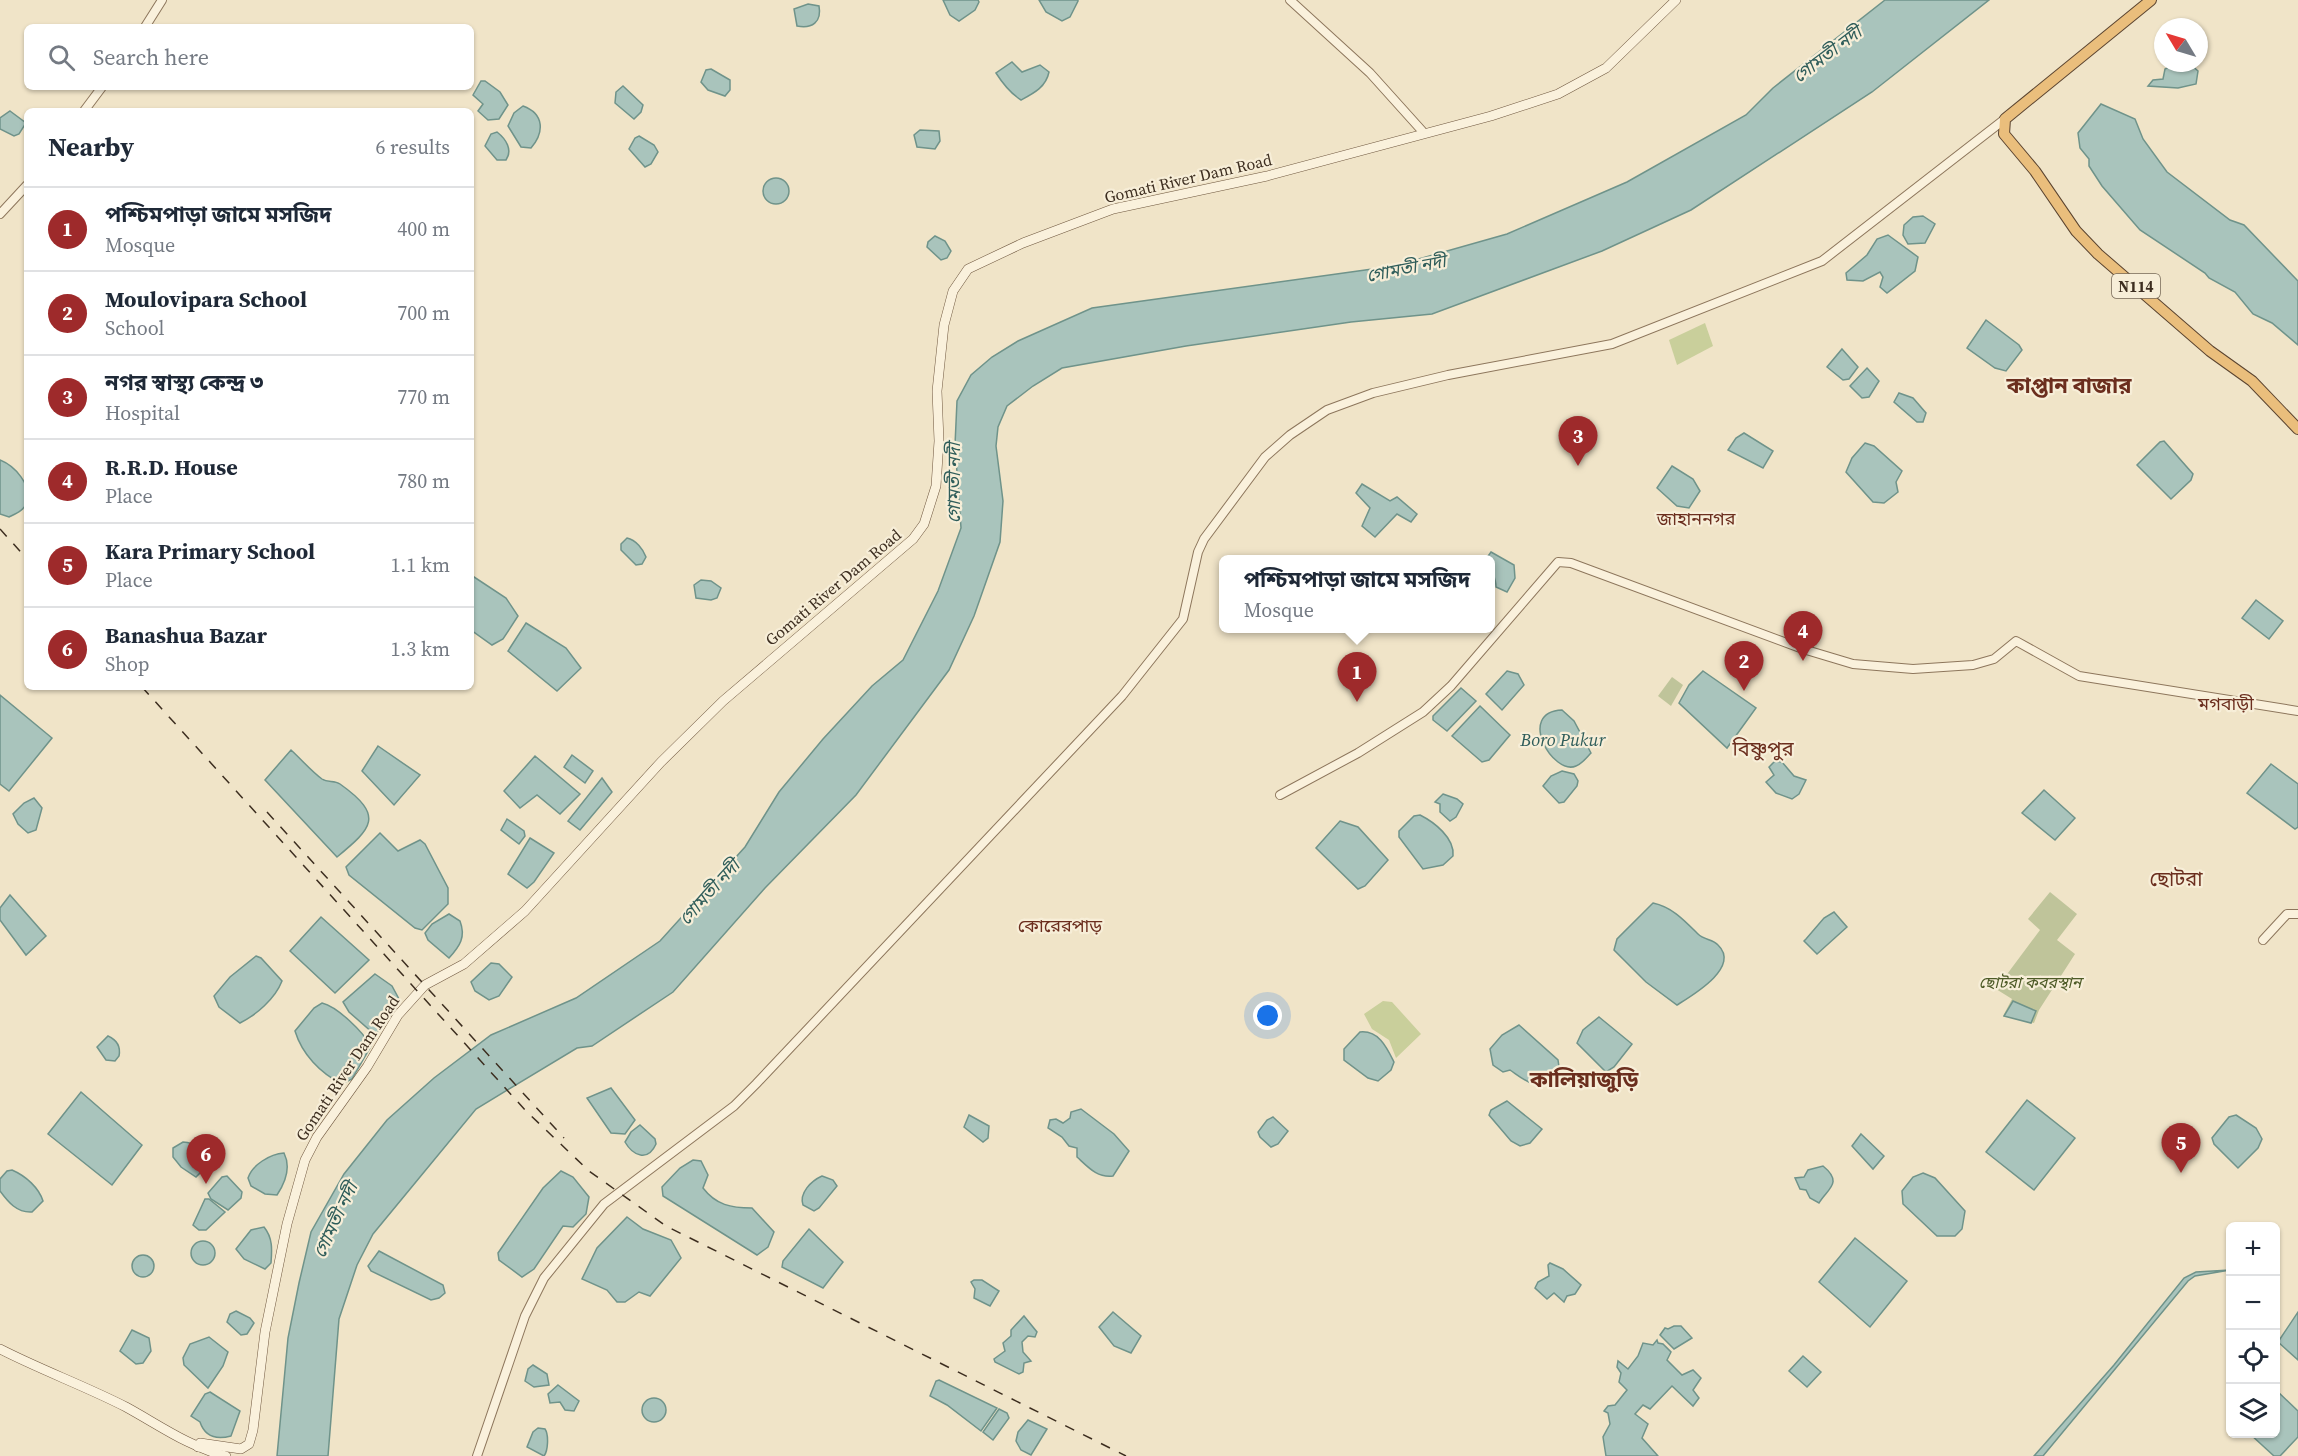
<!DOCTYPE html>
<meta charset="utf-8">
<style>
body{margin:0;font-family:"Source Serif 4","Noto Sans Bengali",serif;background:#f2f2f3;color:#1f2937}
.controls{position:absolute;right:18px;bottom:18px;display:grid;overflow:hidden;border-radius:9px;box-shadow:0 2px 4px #0004}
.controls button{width:54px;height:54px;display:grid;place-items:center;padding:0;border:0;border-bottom:2px solid #e0e1e3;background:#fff;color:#1f2937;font:30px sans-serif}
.compass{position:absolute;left:2154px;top:18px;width:54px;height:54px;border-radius:50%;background:#fff;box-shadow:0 2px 4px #0004;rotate:308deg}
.you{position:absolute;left:1268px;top:1016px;width:21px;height:21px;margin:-15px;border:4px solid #fff;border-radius:50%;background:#1a73e8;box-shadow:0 0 0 9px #1a73e833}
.badge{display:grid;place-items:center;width:39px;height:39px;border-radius:50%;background:#9e2a2b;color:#fff;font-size:20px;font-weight:700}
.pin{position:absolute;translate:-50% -50px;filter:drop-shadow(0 2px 3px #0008)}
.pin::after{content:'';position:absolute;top:32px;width:21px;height:18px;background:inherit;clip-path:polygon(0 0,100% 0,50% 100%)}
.popup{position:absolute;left:1219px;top:555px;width:276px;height:78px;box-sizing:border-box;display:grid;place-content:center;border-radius:9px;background:#fff;filter:drop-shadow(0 2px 4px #0005);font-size:20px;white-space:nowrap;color:#747a83}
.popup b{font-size:22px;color:#1f2937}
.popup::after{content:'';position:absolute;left:50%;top:100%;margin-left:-12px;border:12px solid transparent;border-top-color:#fff}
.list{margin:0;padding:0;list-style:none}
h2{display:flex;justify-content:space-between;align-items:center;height:78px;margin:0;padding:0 24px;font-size:26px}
h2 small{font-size:20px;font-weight:400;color:#747a83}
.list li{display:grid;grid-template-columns:39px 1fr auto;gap:18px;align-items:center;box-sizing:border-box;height:84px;padding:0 24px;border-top:2px solid #e0e1e3}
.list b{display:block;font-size:22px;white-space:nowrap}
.list p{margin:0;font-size:20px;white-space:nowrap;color:#747a83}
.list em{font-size:20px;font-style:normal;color:#747a83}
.icon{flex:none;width:33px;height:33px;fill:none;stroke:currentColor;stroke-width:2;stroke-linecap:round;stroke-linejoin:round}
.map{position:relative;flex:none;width:2298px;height:1456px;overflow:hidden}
.search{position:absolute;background:#fff;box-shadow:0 2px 4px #0004;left:24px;top:24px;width:450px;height:66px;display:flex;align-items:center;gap:15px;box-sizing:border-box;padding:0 21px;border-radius:9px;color:#747a83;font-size:22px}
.panel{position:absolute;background:#fff;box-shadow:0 2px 4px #0004;left:24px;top:108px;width:450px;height:582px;border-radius:9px}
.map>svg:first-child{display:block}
.green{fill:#c9cf9b}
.cemetery{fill:#bfc49a}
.water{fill:#a9c4bc;stroke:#6f938a;stroke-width:1.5}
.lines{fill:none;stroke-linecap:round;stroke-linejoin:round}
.tertiary-casing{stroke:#8d765c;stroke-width:10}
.secondary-casing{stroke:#6f573f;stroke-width:10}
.trunk-casing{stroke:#5b4430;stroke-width:12}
.tertiary{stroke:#faf1dc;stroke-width:8}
.secondary{stroke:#faf1dc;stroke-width:9}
.trunk{stroke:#eabe7c;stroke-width:10}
.rail{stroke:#3d2e20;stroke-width:1.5;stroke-dasharray:10 10;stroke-linecap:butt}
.labels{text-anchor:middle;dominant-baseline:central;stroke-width:4.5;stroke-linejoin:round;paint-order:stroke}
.shield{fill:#f7eed8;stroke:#756857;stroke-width:1.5}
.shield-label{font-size:15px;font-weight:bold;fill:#3d2e20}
.street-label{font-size:16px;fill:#3d2e20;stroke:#f7eed8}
.park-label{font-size:16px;font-style:italic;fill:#4d5a26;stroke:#f7eed8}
.water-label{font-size:18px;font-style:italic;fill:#2f5d5a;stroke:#f7eed8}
.neighbourhood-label{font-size:18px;fill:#6b2e1e;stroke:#f7eed8}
.quarter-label{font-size:20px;fill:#6b2e1e;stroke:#f7eed8}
.district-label{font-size:22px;font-weight:bold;fill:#6b2e1e;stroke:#f7eed8}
</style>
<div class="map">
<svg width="2298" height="1456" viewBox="0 0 2298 1456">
<rect width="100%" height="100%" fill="#f0e4c8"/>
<g class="green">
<path d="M1705,323L1713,346L1677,365L1669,340Z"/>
<path d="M1383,1001L1392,1002L1421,1034L1396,1058L1389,1040L1372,1029L1364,1014Z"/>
</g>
<g class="cemetery">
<path d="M1672,677L1683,685L1671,706L1658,696Z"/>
<path d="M2050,892L2077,914L2057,940L2075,954L2039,1010L2034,1023L2003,1016L2012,999L1996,989L2040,930L2028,919Z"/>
</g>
<g class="water">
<path d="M943,0H978L979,2L975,10L959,21L950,15Z"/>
<path d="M1039,0H1078V1L1070,17L1062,21L1046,12Z"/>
<path d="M1885,0H1989L1872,92L1691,210L1602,251L1432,314L1351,322L1186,346L1062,368L1033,386L1007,406L998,427L996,446L1003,501L1000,542L974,616L949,670L856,795L765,888L673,992L592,1046L577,1048L476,1109L373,1234L357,1265L339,1319L328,1456H277L288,1338L299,1283L311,1232L344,1174L387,1120L434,1078L491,1035L576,998L660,941L745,847L779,792L823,739L872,686L903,660L938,591L961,528L955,445L957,401L971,375L992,357L1018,341L1092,308L1394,266L1507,234L1627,182L1746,115L1773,88Z"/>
<path d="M808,4L819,6C822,22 812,29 797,26L794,9Z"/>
<path d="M1012,62L1022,72L1040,65L1049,72C1046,87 1034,93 1021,100C1010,93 1003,84 996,73Z"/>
<path d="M2178,63H2189L2198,71L2196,84L2178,88L2148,86L2153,80L2163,79L2165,69Z"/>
<path d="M711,69L730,80V90L725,96L708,90L701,82L706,70Z"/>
<path d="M481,81H485L500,92L508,105L499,119L488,120L478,111L483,104L473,95Z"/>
<path d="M623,86L643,105L641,112L634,119L615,103L616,92Z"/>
<path d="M2101,104L2135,119L2143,139L2167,172L2230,220L2244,225L2298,281V345L2272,323L2253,314L2235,292L2209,278L2205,273L2140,230L2102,186L2089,166V159L2080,148L2078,133Z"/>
<path d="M523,106C545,114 544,133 531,148L521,147L508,126L514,113Z"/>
<path d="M10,111L26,123L19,134L14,136L0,129V118Z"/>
<path d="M920,130L939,131L940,141L935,149L917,147L914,135Z"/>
<path d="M497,132C506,139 513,150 506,160H497L485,146L491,134Z"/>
<path d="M639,136L654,145L658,152L651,164L645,167L629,149L635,138Z"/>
<circle cx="776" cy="191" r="13"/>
<path d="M1923,216L1935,224L1925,243L1908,244L1903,235L1904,225L1913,217Z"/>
<path d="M1888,235L1918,257L1915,271L1887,293L1880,287L1883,277L1880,272L1863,281L1847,280L1846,273L1867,255L1877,239Z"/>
<path d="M935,236L945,241L951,251L947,258L941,260L927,247L928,242Z"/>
<path d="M1986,320L2019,345L2022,350L2006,371L1995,368L1967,348Z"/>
<path d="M1842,349L1858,367L1849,379L1843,380L1827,367Z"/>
<path d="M1867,368L1879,381L1869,397L1862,398L1850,386Z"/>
<path d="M1899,393L1913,398L1926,413L1923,422H1917L1894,402Z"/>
<path d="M1744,433L1773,451L1763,468L1728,450L1736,438Z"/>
<path d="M2164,441L2193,474L2191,480L2171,499L2137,465L2160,442Z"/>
<path d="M1865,443L1874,446L1902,471L1896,482L1898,492L1884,503L1873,502L1846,472L1852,458Z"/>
<path d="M0,460C15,466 32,485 27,502C25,510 15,514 9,517L0,514Z"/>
<path d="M1672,466L1693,479L1700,491L1689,508L1677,506L1657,488Z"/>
<path d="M1362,484L1390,501L1397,497L1417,514L1411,522L1397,514L1375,537L1362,526L1370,508L1356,493Z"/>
<path d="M627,538C636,540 643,549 646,557L642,564L636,565L621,550V544Z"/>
<path d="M1491,552L1514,565L1515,578L1507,592L1496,587C1496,576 1490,571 1490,560L1486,559Z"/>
<path d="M471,575L506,598L518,616L503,639L492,645L471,630Z"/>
<path d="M701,580L711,581L721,588L717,598L711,600L696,598L694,585Z"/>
<path d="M2256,600L2283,621L2269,639L2242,618Z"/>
<path d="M526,623L566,648L581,668L557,691L508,651Z"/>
<path d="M1356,657L1366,659L1375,672L1374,678L1367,684L1357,682L1347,667Z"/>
<path d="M1507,671L1518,674L1524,685L1502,710L1486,694Z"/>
<path d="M1703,671L1756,708L1727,748L1679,703L1689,685Z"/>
<path d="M1461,688L1476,701L1447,731L1433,720V716Z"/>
<path d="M0,695L52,738L9,791L0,784Z"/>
<path d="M1480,706L1510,735L1489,760L1482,762L1452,736Z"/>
<path d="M1562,710L1574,721L1591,753C1587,757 1582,764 1576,766C1553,776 1516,712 1562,710Z"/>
<path d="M378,746L420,775L394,805L362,771Z"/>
<path d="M291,750C302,760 311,771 322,779C328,783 334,780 340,784C385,816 372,828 337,857L265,780Z"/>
<path d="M572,755L593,771L585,783L564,767Z"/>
<path d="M535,756L580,794L560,814L537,795L520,808L504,791Z"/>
<path d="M1775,761L1782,762L1794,776L1806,780L1799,794L1792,799L1776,793L1766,782L1774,775L1769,767Z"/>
<path d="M2271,764L2298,784V827L2295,829L2247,793Z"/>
<path d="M1562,771L1574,774L1578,781L1577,786L1564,802L1559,803L1543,786L1551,776Z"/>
<path d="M602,778L612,792L580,830L568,821Z"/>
<path d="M2044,790L2075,818L2055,840L2022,813Z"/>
<path d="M1443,794L1457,799L1463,804L1456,817L1450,821L1440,812V804L1435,802Z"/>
<path d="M34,798L42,808L36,830L28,833L18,824L13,814L24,803Z"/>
<path d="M1420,815C1434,822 1455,838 1453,856L1443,865L1423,869L1399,837V831L1414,816Z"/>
<path d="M507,819L524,831L525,836L519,844L501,830Z"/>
<path d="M1340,821L1358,827L1388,860L1365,886L1358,889L1316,848Z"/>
<path d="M380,833L398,851L420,840L425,844L448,888V904L422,930L415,928L349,875L346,867Z"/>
<path d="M530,838L554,853L534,882L527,888L508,874Z"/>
<path d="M10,895L46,936L26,955L0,920V908Z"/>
<path d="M1653,903C1672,907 1684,920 1698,934C1704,940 1713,939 1718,945C1741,967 1693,995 1677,1005L1646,982L1614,950L1617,939Z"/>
<path d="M1834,912L1847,927L1817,954L1804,941L1806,939L1824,918Z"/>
<path d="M449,914L460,921C466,937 460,946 449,958L428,940L425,933L432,924Z"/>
<path d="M321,917L369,960L335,993L290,951Z"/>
<path d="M256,956L261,958L282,981C275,999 256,1015 240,1023L219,1007L214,996L230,977Z"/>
<path d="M491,963L499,964L512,977L499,996L489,1000L475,991L471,982Z"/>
<path d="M375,974L392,986L399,999L396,1008L377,1033H373L349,1012L343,1002Z"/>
<path d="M2013,1001L2036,1011L2031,1023L2004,1016Z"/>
<path d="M322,1003C338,1007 363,1032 371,1046L352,1079L342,1084C320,1073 302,1054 295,1031L314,1008Z"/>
<path d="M1599,1017L1632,1044L1614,1067L1606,1072L1577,1043L1583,1030Z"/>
<path d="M1519,1025L1558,1060L1560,1074L1555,1083C1535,1090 1526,1081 1510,1070L1503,1072L1493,1065L1490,1049L1502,1035Z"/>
<path d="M1360,1032C1379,1030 1387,1048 1394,1062L1391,1070L1378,1081L1368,1078L1344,1060V1049Z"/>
<path d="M108,1036C117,1040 121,1046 119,1056L115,1061L106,1060L97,1047Z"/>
<path d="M611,1088L635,1120L625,1134L611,1133L587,1098Z"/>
<path d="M81,1092L142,1145L112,1185L48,1134Z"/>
<path d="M2027,1100L2075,1138L2034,1190L1986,1152Z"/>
<path d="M1507,1101L1542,1129L1530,1143L1520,1146L1511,1141L1489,1115L1491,1110Z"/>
<path d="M1081,1109L1114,1134L1129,1151L1113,1176C1097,1178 1088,1167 1077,1157V1148L1069,1146L1062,1137L1048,1128L1050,1120L1056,1119L1063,1123L1070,1118L1071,1112Z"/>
<path d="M969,1115L989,1126L988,1138L983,1142L964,1127Z"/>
<path d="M2236,1115L2256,1128L2262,1139L2258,1148L2238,1168L2214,1144L2212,1138L2229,1117Z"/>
<path d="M1273,1117L1288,1131L1278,1144L1271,1147L1260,1137L1258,1132L1267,1120Z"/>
<path d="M640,1125L655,1139L656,1144C648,1162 633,1156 625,1142L631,1132Z"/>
<path d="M1861,1134L1884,1156L1873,1169L1852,1146Z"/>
<path d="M183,1142C195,1142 207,1152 210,1163L196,1177L181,1167L173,1157V1148Z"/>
<path d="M284,1153C291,1167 285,1183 277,1195L265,1194L251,1186L248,1178C252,1165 270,1154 284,1153Z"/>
<path d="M693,1160L701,1161L708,1175L703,1188C716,1205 731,1208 752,1208L774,1232L768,1247L757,1255L663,1196L662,1187L680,1168Z"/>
<path d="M1823,1166C1844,1183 1827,1189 1819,1203L1810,1198L1806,1190L1800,1189L1795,1178L1804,1177L1808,1170Z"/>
<path d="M12,1170C26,1176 39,1188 43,1201L32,1212C17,1213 8,1202 0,1191V1179L7,1171Z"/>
<path d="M561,1171L573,1177L589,1197L586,1214L573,1227L563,1226L534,1269L522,1277L499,1260L498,1253L543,1188Z"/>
<path d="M1923,1173L1935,1178L1965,1211L1962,1229L1955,1236H1937L1903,1204L1902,1191L1913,1177Z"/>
<path d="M227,1176L242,1192L241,1198L228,1210L211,1199L208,1193L222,1177Z"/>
<path d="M822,1176L833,1180L837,1186L819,1208L814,1211L803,1205C799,1193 811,1181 822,1176Z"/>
<path d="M205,1199H209L225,1212L206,1230H199L193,1225Z"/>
<path d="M627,1217L643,1229L671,1240L681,1258L650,1296L639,1292L625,1302H617L607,1290L582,1279L597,1248Z"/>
<path d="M264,1227C273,1238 272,1250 271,1263L265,1269L244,1259L236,1249L251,1230Z"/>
<path d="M809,1229L843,1262L823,1288L782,1267L783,1261Z"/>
<path d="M1855,1238L1907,1281L1870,1327L1819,1282Z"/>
<circle cx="203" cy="1253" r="12"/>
<path d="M379,1251L443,1285L445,1293L439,1298L431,1300L371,1271L368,1266Z"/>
<circle cx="143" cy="1266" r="11"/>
<path d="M1550,1263L1563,1269L1581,1285L1575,1294L1567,1296L1564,1302L1554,1293L1547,1299L1535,1288L1538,1282L1549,1276L1548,1265Z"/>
<path d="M2230,1270L2195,1276L2188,1281L2043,1456H2034L2114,1365L2184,1278L2196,1272Z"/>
<path d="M974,1280H982L999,1291L990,1306L974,1298L975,1289L971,1282Z"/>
<path d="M236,1311L250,1318L254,1323L247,1334L241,1335L227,1322L230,1314Z"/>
<path d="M1113,1312L1141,1336L1131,1353L1114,1346L1099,1327Z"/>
<path d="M2298,1312V1360L2278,1342Z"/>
<path d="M1024,1316L1037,1332L1035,1337L1028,1336L1022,1342L1023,1352L1031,1361L1024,1363L1023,1372L1019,1374L995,1362L994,1359L1005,1351L1003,1343L1011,1336V1330Z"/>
<path d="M1674,1326H1681L1692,1338L1674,1349L1660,1335L1665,1328L1668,1329Z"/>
<path d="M132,1330L149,1338L151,1351L143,1363L136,1364L120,1351Z"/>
<path d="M209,1337L228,1352L223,1366L208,1388L184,1365L183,1358L190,1344Z"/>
<path d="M1657,1340L1658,1343L1663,1344L1671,1352L1667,1360L1682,1375L1693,1370L1701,1378L1693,1390L1699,1398L1693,1406L1672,1386L1650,1409L1643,1405L1635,1414L1648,1424L1642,1438L1658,1456H1606L1603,1437L1610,1424L1608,1413L1604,1411L1608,1406L1615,1405L1627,1390L1619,1382L1621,1373L1617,1367L1618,1361L1628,1369L1638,1356L1643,1343L1653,1345Z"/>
<path d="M1803,1356L1821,1372L1807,1387L1789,1371Z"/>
<path d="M533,1365L547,1374L549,1385L534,1387L525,1381L528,1369Z"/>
<path d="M939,1380L997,1408L981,1431L947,1405L930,1396L936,1381Z"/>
<path d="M558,1385L579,1401L574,1411L565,1410L560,1402L550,1403L548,1394Z"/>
<path d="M2276,1390L2298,1411V1437L2280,1456H2274L2250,1434H2276Z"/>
<path d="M210,1392L240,1411L231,1436C216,1440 205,1437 200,1422L191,1416L205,1394Z"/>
<circle cx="654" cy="1410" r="12"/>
<path d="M999,1409L1007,1413L1009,1418L993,1440L983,1432Z"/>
<path d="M1028,1420L1047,1429L1031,1455L1021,1450L1016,1441L1018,1432Z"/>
<path d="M538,1428L545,1429C549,1435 548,1451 544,1456L527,1447L533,1432Z"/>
</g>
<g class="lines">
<defs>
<g id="tertiary">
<path d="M1290,0L1370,73L1424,133"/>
<path d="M145,27L162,0"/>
<path d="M84,111L102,87"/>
<path d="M0,214L27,185"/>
<path d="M1280,795L1358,753L1423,712L1451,686L1558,562L1571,563L1803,649L1853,664L1913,669L1973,665L1994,659L2016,641L2079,676L2298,711"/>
<path d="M2263,940L2287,914H2298"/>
<path d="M477,1456L525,1316L544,1278L604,1204L734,1106L756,1084L1122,696L1183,619L1198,552L1204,539L1265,457L1290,435L1327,410L1373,393L1448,375L1612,344L1822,261L2005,119"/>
</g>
<g id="secondary">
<path d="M0,1349C41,1370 85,1386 126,1407C159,1425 189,1447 226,1456"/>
<path d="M198,1447L200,1443L241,1449L249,1444L253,1430L265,1332L287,1224L305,1160L317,1137L367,1067L398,1015L425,985L464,964L525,911L661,762L723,701L913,539L924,524L936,486L939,441L937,391L944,325L953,291L968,269L1023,243L1113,209L1267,176L1491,116L1558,94L1606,68L1676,0"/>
</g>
<path id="trunk" d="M2151,0L2005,119L2004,134L2035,171L2076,231L2098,254L2210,351L2252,381L2298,429"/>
</defs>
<use href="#tertiary" class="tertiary-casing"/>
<use href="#secondary" class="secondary-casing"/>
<use href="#trunk" class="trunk-casing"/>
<use href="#tertiary" class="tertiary"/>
<use href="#secondary" class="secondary"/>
<use href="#trunk" class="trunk"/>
<g class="rail">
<path d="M0,529L27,559"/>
<path d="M142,687L526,1111L589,1171L666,1226L1126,1456"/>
<path d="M267,812L564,1138"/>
</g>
</g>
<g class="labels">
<rect class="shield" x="2112" y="274" width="48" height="24" rx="4.5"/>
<g class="shield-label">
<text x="2136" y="286">N114</text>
</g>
<g class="street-label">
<text transform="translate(1188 178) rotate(-13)">Gomati River Dam Road</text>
<text transform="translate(833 587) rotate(-40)">Gomati River Dam Road</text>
<text transform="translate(347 1068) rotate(-56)">Gomati River Dam Road</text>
</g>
<g class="park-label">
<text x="2030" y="982">ছোটরা কবরস্থান</text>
</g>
<g class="water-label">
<text transform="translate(1827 54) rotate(-37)">গোমতী নদী</text>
<text transform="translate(1406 268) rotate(-11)">গোমতী নদী</text>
<text transform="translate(953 483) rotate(-90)">গোমতী নদী</text>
<text x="1563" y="739">Boro Pukur</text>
<text transform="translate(709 892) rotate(-48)">গোমতী নদী</text>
<text transform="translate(335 1220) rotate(-65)">গোমতী নদী</text>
</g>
<g class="neighbourhood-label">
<text x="1696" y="518">জাহাননগর</text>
<text x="2226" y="703">মগবাড়ী</text>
<text x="1060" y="925">কোরেরপাড়</text>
</g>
<g class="quarter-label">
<text x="1763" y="749">বিষ্ণুপুর</text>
<text x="2176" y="879">ছোটরা</text>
</g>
<g class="district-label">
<text x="2069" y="385">কাপ্তান বাজার</text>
<text x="1584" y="1079">কালিয়াজুড়ি</text>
</g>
</g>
</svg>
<div class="controls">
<button>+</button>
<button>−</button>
<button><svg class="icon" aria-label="locate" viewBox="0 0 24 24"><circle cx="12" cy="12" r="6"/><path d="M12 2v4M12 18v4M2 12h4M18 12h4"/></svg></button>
<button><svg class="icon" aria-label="layers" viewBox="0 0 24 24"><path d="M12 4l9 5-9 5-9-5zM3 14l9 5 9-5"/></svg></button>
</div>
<svg class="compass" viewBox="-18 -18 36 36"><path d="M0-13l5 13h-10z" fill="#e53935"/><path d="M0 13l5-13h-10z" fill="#747a83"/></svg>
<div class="you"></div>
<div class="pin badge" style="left:1357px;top:702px">1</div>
<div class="popup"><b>পশ্চিমপাড়া জামে মসজিদ</b>Mosque</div>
<div class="pin badge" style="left:1744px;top:691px">2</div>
<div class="pin badge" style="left:1578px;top:466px">3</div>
<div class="pin badge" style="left:1803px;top:661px">4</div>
<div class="pin badge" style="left:2181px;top:1173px">5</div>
<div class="pin badge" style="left:206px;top:1184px">6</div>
<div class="search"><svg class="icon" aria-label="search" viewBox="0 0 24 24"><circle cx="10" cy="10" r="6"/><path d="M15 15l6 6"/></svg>Search here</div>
<section class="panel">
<h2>Nearby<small>6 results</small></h2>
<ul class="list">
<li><span class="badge">1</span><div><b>পশ্চিমপাড়া জামে মসজিদ</b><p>Mosque</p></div><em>400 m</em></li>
<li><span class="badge">2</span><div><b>Moulovipara School</b><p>School</p></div><em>700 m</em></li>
<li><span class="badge">3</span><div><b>নগর স্বাস্থ্য কেন্দ্র ৩</b><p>Hospital</p></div><em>770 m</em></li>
<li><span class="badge">4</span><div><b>R.R.D. House</b><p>Place</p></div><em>780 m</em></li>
<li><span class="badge">5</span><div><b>Kara Primary School</b><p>Place</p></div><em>1.1 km</em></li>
<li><span class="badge">6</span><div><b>Banashua Bazar</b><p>Shop</p></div><em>1.3 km</em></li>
</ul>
</section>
</div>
